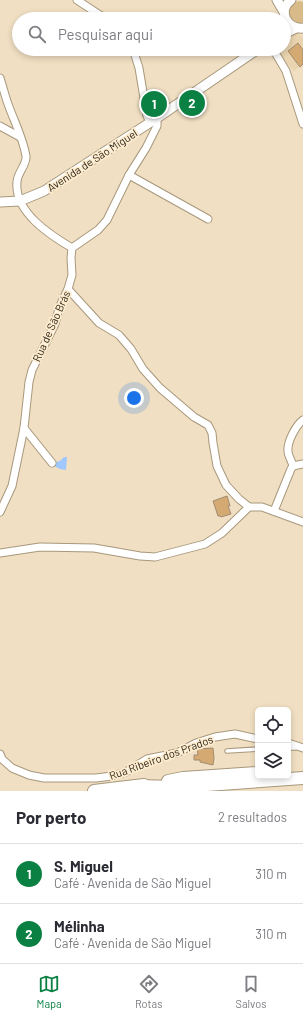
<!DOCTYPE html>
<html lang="pt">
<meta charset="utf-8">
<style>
body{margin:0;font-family:Barlow,sans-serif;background:#f2f2f3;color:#2b2b33}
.controls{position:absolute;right:12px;bottom:12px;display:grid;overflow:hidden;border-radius:6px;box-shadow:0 2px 6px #0003}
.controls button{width:36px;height:36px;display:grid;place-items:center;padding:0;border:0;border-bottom:1px solid #e1e1e2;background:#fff;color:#2b2b33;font:20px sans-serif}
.you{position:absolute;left:134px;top:398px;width:14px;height:14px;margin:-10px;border:3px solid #fff;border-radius:50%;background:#1a73e8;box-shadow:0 0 0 6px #1a73e833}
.badge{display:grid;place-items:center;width:26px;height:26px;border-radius:50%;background:#0b8043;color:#fff;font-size:13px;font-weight:700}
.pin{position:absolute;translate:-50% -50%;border:2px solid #fff;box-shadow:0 1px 4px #0006}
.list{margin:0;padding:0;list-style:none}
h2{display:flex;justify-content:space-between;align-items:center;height:52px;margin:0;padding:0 16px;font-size:17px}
h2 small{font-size:13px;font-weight:400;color:#7c7c81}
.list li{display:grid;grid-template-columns:26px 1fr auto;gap:12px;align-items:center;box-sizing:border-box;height:60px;padding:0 16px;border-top:1px solid #e1e1e2}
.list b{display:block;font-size:15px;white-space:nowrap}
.list p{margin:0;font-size:13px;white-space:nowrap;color:#7c7c81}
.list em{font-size:13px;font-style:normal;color:#7c7c81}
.icon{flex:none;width:22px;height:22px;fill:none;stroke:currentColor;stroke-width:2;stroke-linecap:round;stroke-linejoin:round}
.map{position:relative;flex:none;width:303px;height:791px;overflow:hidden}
.search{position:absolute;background:#fff;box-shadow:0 2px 6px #0003;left:12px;right:12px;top:12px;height:44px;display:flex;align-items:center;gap:10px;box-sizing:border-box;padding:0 14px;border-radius:22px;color:#7c7c81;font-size:15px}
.sheet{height:172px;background:#fff}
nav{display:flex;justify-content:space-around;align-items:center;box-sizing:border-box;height:56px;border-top:1px solid #e1e1e2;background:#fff;font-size:11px;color:#7c7c81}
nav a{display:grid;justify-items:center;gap:2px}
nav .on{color:#0b8043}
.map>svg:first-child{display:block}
.built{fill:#e9d4af}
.green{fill:#d8bb89}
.water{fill:#a0c7fe}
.building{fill:#d5aa72;stroke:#a08b72}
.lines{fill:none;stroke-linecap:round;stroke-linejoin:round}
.lane-casing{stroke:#a8987c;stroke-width:5.5}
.street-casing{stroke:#a8987c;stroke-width:9}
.secondary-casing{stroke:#a8987c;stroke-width:11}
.highway-casing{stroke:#a8987c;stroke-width:14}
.lane{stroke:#fff;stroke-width:3.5}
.street{stroke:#fff;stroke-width:7}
.secondary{stroke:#fff;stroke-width:9}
.highway{stroke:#fff;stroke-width:12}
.labels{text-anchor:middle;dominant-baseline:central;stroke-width:3.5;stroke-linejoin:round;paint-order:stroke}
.street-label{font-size:11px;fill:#2b2419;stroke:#feecce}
</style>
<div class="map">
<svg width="303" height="791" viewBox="0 0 303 791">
<rect width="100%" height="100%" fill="#f0dfc2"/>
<path class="built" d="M292,33H297L303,37V64L294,71L274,49H284V37Z"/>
<path class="green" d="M299,1L303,2V24H296L288,16C288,8 291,3 299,1Z"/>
<path class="water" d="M64,457H67L66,470L60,469L54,466L55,462L60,461Z"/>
<g class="building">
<path d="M298,43L303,50V64L300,67L288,51Z"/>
<path d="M227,496L230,506H228L231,514L221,517L220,516H218L213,501Z"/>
<path d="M213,748L214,758L213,765L200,762V760H194V755H198L197,749Z"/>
</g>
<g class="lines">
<defs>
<g id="lane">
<path d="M288,748H295"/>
<path d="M227,751L258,749"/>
</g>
<g id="street">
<path d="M77,0L106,19"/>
<path d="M133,49L139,68L147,116L150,122"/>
<path d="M173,49L185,51H243L250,54"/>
<path d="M273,49L286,71L303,124"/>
<path d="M0,78C3,87 5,96 8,104C14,121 23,138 26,156C27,165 17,173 17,182C14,212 50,235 72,248"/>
<path d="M0,126L20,137"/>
<path d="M129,175L208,219"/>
<path d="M68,289L99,323L119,335L131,349L143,369L160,388L194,417L208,425L212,433L213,443L217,466L226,485L239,499L249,507H262L303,522"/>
<path d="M24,428L52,463"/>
<path d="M293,466C292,461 288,456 288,451C287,442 296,425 303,420"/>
<path d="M274,511L291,469L293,466L303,464"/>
<path d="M0,512L12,486L24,428L29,382L32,370L55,324L59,308L68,289L72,275L71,258L72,248L98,230L107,220L129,175L146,148L157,126V118"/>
<path d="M0,553L40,547L94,548L140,556L155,557L205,544L222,533L249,507"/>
<path d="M288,743L303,748"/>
<path d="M0,754L2,759L12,768L29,775L44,778H96L112,776L126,772L147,759L177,753L196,743L215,737L235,734L258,739"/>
</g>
<g id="secondary">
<path d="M277,0L284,12"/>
<path d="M291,0C277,11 287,30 303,28"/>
<path d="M284,34L296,28"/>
<path d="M0,202L20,201L44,191L157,118L258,49"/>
</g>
<g id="highway">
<path d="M168,781L183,778L258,773"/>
<path d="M136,786L179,787L303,778"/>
<path d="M94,791L144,785"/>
</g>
</defs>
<use href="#lane" class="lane-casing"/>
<use href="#street" class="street-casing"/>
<use href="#secondary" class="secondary-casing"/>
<use href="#highway" class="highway-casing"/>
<use href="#lane" class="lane"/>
<use href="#street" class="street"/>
<use href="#secondary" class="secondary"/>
<use href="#highway" class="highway"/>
</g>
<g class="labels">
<g class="street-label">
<text transform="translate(92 160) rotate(-33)">Avenida de São Miguel</text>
<text transform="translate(51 326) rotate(-66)">Rua de São Brás</text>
<text transform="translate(161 757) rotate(-20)">Rua Ribeiro dos Prados</text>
</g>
</g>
</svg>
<div class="controls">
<button><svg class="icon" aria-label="locate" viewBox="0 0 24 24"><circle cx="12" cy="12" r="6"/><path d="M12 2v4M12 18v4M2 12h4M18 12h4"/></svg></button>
<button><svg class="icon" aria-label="layers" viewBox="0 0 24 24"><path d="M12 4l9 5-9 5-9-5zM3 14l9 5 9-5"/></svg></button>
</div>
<div class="you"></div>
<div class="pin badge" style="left:154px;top:104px">1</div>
<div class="pin badge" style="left:192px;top:103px">2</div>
<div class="search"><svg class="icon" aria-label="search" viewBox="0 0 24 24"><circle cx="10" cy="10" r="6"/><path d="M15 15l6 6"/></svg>Pesquisar aqui</div>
</div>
<section class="sheet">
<h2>Por perto<small>2 resultados</small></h2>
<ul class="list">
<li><span class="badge">1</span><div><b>S. Miguel</b><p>Café · Avenida de São Miguel</p></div><em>310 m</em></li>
<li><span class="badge">2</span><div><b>Mélinha</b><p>Café · Avenida de São Miguel</p></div><em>310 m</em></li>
</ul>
</section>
<nav>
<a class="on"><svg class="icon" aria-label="map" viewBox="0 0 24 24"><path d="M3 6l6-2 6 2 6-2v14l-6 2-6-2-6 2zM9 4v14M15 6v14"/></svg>Mapa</a>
<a><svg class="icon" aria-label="directions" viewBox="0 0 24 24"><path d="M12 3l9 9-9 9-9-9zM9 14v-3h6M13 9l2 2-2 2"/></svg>Rotas</a>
<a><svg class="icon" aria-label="saved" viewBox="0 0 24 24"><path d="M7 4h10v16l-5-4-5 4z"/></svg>Salvos</a>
</nav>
